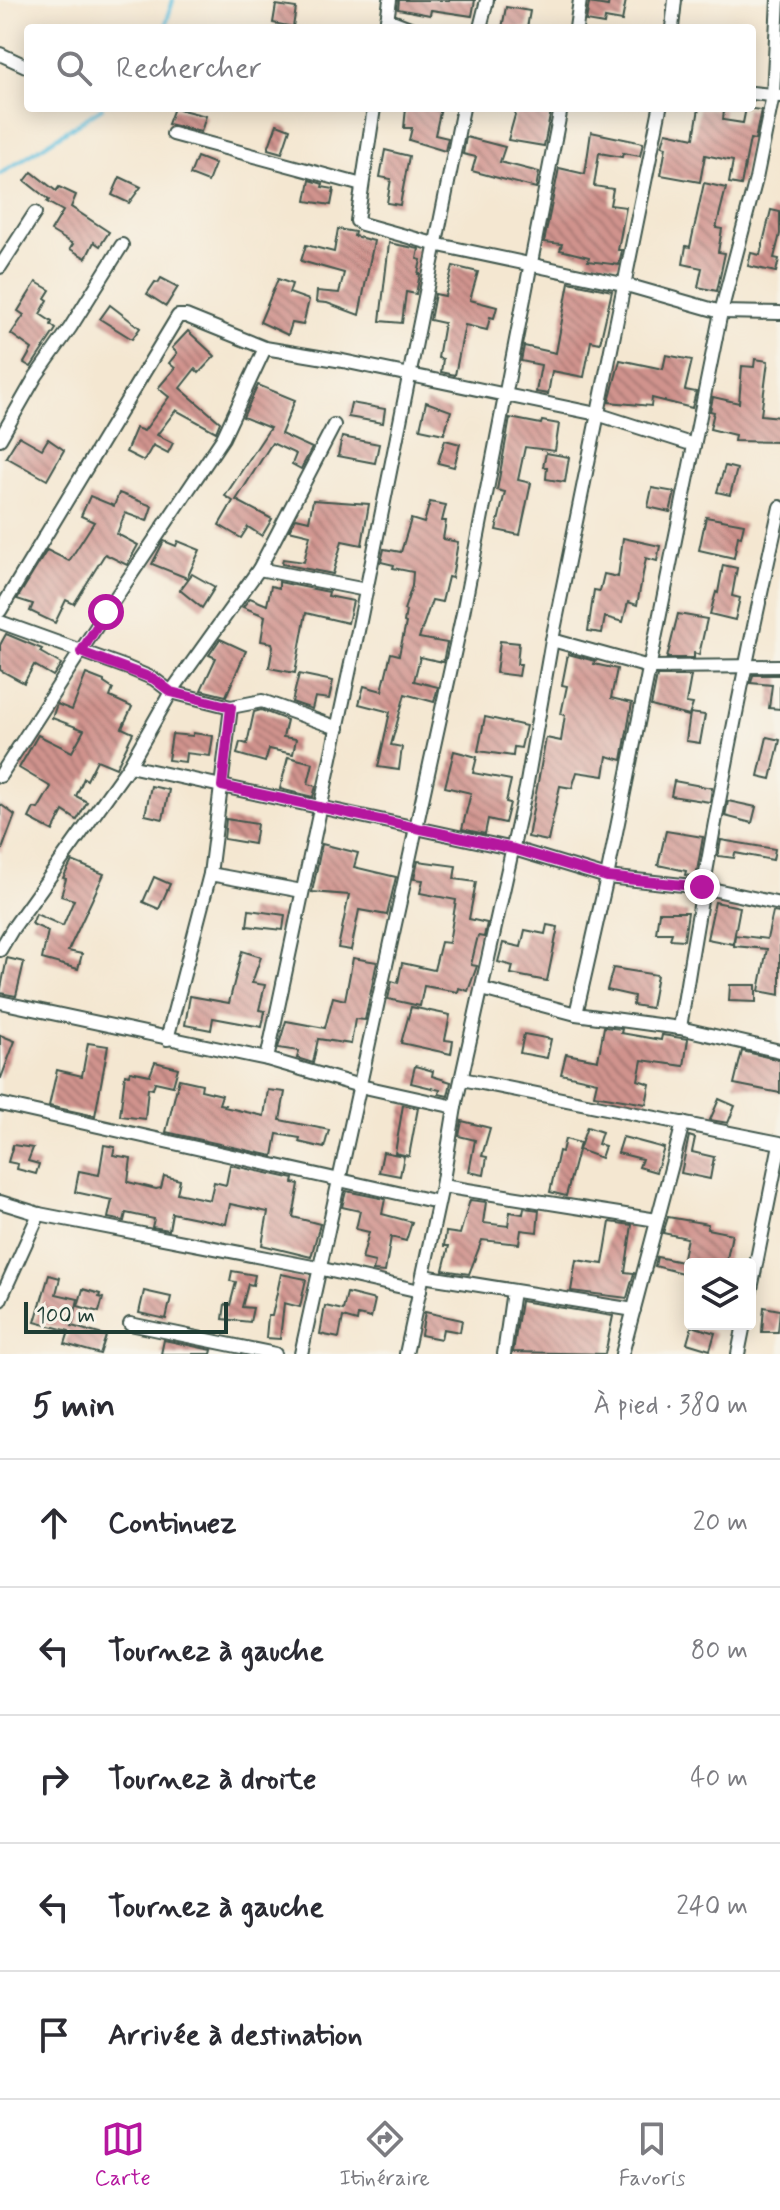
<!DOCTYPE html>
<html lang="fr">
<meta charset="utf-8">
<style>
body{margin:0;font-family:Mynerve,sans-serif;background:#f2f2f3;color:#2b2b33}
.controls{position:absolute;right:24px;bottom:24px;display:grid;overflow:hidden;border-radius:8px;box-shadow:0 4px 20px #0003}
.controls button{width:72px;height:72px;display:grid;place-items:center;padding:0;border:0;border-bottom:2px solid #e1e1e2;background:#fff;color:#2b2b33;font:40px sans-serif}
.scale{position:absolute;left:24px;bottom:20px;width:204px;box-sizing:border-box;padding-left:8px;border:4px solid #1f3d34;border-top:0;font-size:22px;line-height:28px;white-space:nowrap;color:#1f3d34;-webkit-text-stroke:6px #f7f3e8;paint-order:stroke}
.stop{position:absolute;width:24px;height:24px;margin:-18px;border:6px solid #b5179e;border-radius:50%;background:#fff}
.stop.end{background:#b5179e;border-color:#fff;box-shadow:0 2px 8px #0008}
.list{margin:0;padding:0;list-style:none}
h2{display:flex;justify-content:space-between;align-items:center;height:104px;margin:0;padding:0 32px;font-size:34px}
h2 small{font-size:26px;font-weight:400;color:#7c7c81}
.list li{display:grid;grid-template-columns:52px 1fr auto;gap:24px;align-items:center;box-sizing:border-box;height:128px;padding:0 32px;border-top:2px solid #e1e1e2}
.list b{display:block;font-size:30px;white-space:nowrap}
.list em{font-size:26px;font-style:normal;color:#7c7c81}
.icon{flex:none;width:44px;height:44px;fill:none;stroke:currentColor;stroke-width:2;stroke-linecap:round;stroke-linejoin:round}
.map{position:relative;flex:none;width:780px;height:1354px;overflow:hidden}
.search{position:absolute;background:#fff;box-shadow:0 4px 20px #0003;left:24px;right:24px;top:24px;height:88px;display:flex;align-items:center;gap:20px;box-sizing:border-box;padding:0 28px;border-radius:8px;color:#7c7c81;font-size:30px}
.sheet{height:744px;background:#fff}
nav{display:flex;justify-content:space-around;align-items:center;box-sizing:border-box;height:112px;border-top:2px solid #e1e1e2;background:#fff;font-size:22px;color:#7c7c81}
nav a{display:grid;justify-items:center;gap:4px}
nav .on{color:#b5179e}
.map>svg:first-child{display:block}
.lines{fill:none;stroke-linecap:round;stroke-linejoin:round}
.stream{stroke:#62c1e0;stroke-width:4}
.building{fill:url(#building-back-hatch)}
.street-casing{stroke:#3f564c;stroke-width:16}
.street{stroke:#fff;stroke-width:12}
.route{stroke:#b5179e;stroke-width:10}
</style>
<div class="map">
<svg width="780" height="1354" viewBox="0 0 780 1354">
<defs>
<pattern id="building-back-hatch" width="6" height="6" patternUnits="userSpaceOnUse" patternTransform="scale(2)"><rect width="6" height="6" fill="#d0938d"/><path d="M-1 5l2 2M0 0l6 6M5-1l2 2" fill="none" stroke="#a87974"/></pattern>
</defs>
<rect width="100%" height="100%" fill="#f7f3e8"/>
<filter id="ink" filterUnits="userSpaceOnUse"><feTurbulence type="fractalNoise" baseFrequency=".0125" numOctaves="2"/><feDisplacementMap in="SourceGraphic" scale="16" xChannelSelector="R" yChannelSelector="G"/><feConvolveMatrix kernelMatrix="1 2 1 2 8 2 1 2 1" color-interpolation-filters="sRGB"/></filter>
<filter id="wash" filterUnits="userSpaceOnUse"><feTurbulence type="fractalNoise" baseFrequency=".006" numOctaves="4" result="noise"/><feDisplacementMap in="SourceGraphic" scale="32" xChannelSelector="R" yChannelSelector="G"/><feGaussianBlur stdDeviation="1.8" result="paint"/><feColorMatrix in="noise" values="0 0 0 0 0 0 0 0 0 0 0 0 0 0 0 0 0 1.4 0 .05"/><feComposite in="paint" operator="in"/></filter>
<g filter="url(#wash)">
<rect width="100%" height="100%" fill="#f4e7d1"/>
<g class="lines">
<g class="stream">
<path d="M165,28L173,0"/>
<path d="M0,174L102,108"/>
</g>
</g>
<g id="blocks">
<g class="building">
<path d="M399,0H475L472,16L431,10L430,15L398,9Z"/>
<path d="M609,0H626L622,21L605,18L604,24L586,21L589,3L608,6Z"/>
<path d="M276,5L296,8L293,27L273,23Z"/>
<path d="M506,7L530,11L527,28H502Z"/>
<path d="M174,108L206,116L201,132L168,124Z"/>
<path d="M406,108H441L435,135L448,138L445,151L409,140L412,128H404Z"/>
<path d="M517,108L551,111L544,146L508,140Z"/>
<path d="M699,108L724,110L723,120L743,123L746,108L761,110L755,140L750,139L741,185L729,183L733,161L705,155L700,182L661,175L666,147L662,146L666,132L694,138Z"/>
<path d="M277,124L290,129L282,153L268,149Z"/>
<path d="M591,132L643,143L640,156L623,153L622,157L599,153L594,186L613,189L610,205L626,207L618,250H622L619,265L588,261L589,257L560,250L562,244L544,242L559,168L585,174Z"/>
<path d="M466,137L505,147L500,162L539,172L536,188L472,171L476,157L463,154Z"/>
<path d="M385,150L409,156L400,205L387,203L391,179L380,177Z"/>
<path d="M197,157L215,164L208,182L190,175Z"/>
<path d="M32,172L56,191L59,187L76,195L71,207L109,232L100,246L94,242L86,258L70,249L73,244L51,231L63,211L47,202L49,200L25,181Z"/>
<path d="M120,177L141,187L129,203L112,195Z"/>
<path d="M310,180L323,184L322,187L334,189L331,205L306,201Z"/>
<path d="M704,183L726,188L716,228L722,229L718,252L725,253L717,291L698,287L702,268L683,264L686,246L690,247Z"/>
<path d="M771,210L780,212V234L774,258L779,259L776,272L748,266L751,253L760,255Z"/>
<path d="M338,229L355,232L354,236L374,241L359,315L327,303L316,302L317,291L339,293L344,273L301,261L306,245L334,252Z"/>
<path d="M389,243L419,249L417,259L421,260L418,274H420L416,294L406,292L402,323L380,321Z"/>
<path d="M453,266L478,272L470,300L497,307L494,318L490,317L487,330L465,325L455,375L441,372L443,359L438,358L444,323L430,320L435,294L445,296Z"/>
<path d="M161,278L178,287L166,306L147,294L155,282L158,283Z"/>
<path d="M278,279L292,284L289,293L309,300L303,325L292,323L288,335L260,322Z"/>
<path d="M36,282L50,290L45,298L48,300L40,314L52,322L51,325L56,329L31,367L24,363L32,349L11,334L24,315L18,311Z"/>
<path d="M569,282L612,291L600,343L591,341L584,377L552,371L548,394L536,392L541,365L521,361L524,346L556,353Z"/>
<path d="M110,305L140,328L132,339L100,319Z"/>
<path d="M188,331L215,356L199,373L195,369L180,388L220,422L216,432L176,410L157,435L173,443L168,453L153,445L144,461L126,452L136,428L144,431L169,397L158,388L175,368L169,363L177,353L172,348Z"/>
<path d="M666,355L692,360L685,390L696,392L692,408L652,398L651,406L609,402L620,360L663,369Z"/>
<path d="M755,359L768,361L761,415L780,417V442L734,441L735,435L710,429L714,412L710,411L713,397L739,403L742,366L754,367Z"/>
<path d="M258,385L295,400L281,434L312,448L301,469L292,464L296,454L272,443L236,500L272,519L262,536L248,527L241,538L219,525L233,501L225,496L270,428L243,417Z"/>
<path d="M426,402L451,411L444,434L420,429Z"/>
<path d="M351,403L385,409L383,423L348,417Z"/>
<path d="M510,418L541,424L542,421L559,424L555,451L525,447L518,480L531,483L520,535L496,530L505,492L497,490Z"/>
<path d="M19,436L42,449L48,439L64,450L47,480L6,457Z"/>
<path d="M342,437L379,444L375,463L338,456Z"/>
<path d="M445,440L460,444L454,467L438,463Z"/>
<path d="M546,453L569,457L565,482L546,479L547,467H543Z"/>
<path d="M725,466L737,469L730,495L717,492Z"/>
<path d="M652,488L675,492L670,512L648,507Z"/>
<path d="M119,493L152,506L147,521L125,513L117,534L138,545L127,565L105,554L74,604L66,600L55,623L30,611L33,604L17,599L47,550L69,561L94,522L81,516L90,496L114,506Z"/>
<path d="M313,500L369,504L362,545L342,541L333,574L282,564L283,559L304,562L310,535L289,530L296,518L309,521Z"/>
<path d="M430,502L446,505L442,521H446L443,539L458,542L452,578L448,577L442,602L432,600L419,638L447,643L443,662L420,657L414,681L438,687L434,702L405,694L391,745L402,747L399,770L378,767L390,712L359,704L364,686L382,691L391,653L399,655L406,623L404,622L406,611L404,610L412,586L413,572L393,568L394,565L381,562L384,549L401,552L411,519L424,523Z"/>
<path d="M706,517L744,524L741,537L738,536L734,558L699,550Z"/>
<path d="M623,538L660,546L657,561L646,558L637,605L628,602L623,622L605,617L602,633L588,631L594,590L600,591L604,574L618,577Z"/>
<path d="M164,541L176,546L178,541L200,550L187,578L152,564Z"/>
<path d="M723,565L737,568L732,596L740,598L735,620L710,614L716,592L718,593Z"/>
<path d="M192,574L215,587L202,608L180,590Z"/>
<path d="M279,582L329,592L328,596L353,601L348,623L306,613L295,673L269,668L273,646L272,643L261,641L265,616L243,607L250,598L267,605L271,586L279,588Z"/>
<path d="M678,614L707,619L699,655L694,653V658H667Z"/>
<path d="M6,634L42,649L40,652L61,664L53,676L34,665L24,683L0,670V645Z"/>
<path d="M220,639L246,651L226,696L201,690L216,658L209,655Z"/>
<path d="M500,641L519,643L517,664H521L519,676L496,673Z"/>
<path d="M568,654L595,661L594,664L617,669L611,698L632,703L622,760L607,756L604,776L577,772L572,788L560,786L548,841L528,837L546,738L561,741L565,715L561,714L567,686L562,685Z"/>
<path d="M86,674L104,681V683L113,689L110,697L132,707L122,728L133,733L116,768L97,760L87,780L84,778L76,796L87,802L77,820L63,811L53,831L29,818L34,808L38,809L51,787L19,768L38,735L72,752L84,730L52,718L57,704L72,710Z"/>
<path d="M299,674L333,681L329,699L315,697L312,709L292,702Z"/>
<path d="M753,675H780V709L769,708L772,685L751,683Z"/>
<path d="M657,676H691L686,703L693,704L689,716L651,706Z"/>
<path d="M261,710L287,720L283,737L296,739L293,754L269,749L265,762L237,754L240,742L247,744L254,712Z"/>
<path d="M690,713L705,715L700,743L686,741Z"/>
<path d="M485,717L526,726L521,748L514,747L513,756L478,751Z"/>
<path d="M193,733L213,736L210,756L186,753L185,762L168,760L172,734L193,736Z"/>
<path d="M767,737L780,740L771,779L758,776Z"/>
<path d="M454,751L477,757L473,773L511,780L506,802L510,803L505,823L488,819L485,834L462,829L471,793L445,787Z"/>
<path d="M288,757L313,763L308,784L316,786L313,797L280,789Z"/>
<path d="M674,781L712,788L710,802L671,796Z"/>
<path d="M151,786L169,790L163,819L145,815Z"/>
<path d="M728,801L756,807L752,823L725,816Z"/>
<path d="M0,804L15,815L1,852H0Z"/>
<path d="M226,819L257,824L254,844L224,839Z"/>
<path d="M666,831L703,837L696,877L685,875L686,871L658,865Z"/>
<path d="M721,840L775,849L773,860L735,853L734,858L718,856Z"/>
<path d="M322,844L358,853L354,867L396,877L387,915L359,910L351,950L338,948L349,895L312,892Z"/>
<path d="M72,861L104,874L68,951L82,954L78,969L42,959L48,931L32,924L36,914L63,926L74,900L61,896L66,879L63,878Z"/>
<path d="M418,861L456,866L454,879L476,882L469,919L487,923L484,937L478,936L476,944L471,965L477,966L468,991L459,988L458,992L424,986L420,1006L388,999L392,981L398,983L402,963L434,970L441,942L449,943L456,900L420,893L423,880L414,879Z"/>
<path d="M154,877L170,884L159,909L143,902Z"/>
<path d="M715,902L740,907L733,944L707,939Z"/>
<path d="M249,910L285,915L283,930L247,926Z"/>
<path d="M659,912H688L684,940L670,939L672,933H656Z"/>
<path d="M773,912L780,913V995L759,991L767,949L734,946L735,935L767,939Z"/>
<path d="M547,925L558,927L547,981L511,974L513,966L498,962L503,943L521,947L525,930L545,934Z"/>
<path d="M242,951L261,957L252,983L265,985L259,1010L265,1011L262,1027L213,1018L211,1030L185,1025L190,996L229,1003Z"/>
<path d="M7,958L24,962L16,996L0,993Z"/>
<path d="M353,958L377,962L365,1020L355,1019L351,1044L318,1039L313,1063L297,1058L299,1051L278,1048L286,1021L325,1028L333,997L345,1000Z"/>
<path d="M613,968L657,975L651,1008L633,1005L634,996L607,990Z"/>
<path d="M730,985H756V1002L729,1001Z"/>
<path d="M411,1007L450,1015L445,1040L453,1041L451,1054L401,1043Z"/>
<path d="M604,1027L622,1029L621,1033L661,1040L662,1035L688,1039L684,1066L642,1060L638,1080L650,1084L646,1104L594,1095L597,1082L561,1074L566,1054L598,1060Z"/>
<path d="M524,1034L551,1039L547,1058L520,1053Z"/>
<path d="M0,1035L15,1041L1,1078H0Z"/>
<path d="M88,1043L108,1046L95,1116L49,1106L57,1070L82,1076Z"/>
<path d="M742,1051L780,1060V1093L734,1084Z"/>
<path d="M155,1062L178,1068L173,1086L155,1082L153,1089L148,1088L145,1119L120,1116L125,1074L129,1075L130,1071L150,1075Z"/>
<path d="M415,1066L433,1071L432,1076L451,1082L448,1096L439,1094L440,1090L411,1083Z"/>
<path d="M179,1079L202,1084L201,1090L222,1095L219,1104L225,1105L224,1107L264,1116L268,1090L285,1092L280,1120L329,1130L324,1148L299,1142L300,1138L277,1134L273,1156L166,1132Z"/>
<path d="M719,1099L735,1106L728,1123L710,1120Z"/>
<path d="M403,1105L418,1108L409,1156L395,1153Z"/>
<path d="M462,1121L490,1128L482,1156L487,1157L484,1175L469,1172L475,1140L459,1136Z"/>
<path d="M587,1127L602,1132L598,1144L605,1146L601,1158L579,1150Z"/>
<path d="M689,1136L695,1138L692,1152L714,1157L710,1179L681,1173Z"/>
<path d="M623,1137L664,1148L656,1172L639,1167L642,1159L618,1153Z"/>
<path d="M565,1139L580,1143L566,1196L550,1192L559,1151L562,1152Z"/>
<path d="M13,1145L33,1148L28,1161L39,1164L36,1174L17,1169L18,1164L8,1162Z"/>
<path d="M104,1145L115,1147L113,1155L131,1158L128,1182L156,1189L161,1188L164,1176L180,1180L177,1193L210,1200L214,1182L226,1185L230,1165L294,1179L293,1183L299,1184L293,1217L320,1224L311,1257L262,1245L268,1212L230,1204L226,1224L172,1213L169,1230L152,1227L154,1219L126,1213L124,1221L108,1218L112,1200L75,1192L79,1171L99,1175Z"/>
<path d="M383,1152L404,1156L400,1176L379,1172Z"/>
<path d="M346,1191L385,1199L382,1214L412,1222L406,1241L391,1237L385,1272L373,1271L375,1262L362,1259L369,1232L356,1229L360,1211L342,1207Z"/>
<path d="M470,1200L486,1202L483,1223L508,1226L510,1212L523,1214L524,1208L539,1210L537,1232L521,1230L519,1244L482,1240L469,1274L443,1270L449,1246H444L446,1232L460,1234Z"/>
<path d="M668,1217L708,1224L707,1229L732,1234L726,1264H690V1275L655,1266L657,1257L682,1262L687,1238L663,1233Z"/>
<path d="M610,1222L632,1225L625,1272L634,1273L627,1298L571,1291L576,1260L603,1264Z"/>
<path d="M232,1271L255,1275L253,1285L248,1284L242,1307L253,1308L250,1322L223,1319L225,1304L230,1305L236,1282L230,1281Z"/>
<path d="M281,1274L306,1279L300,1307L284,1303L280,1339L266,1338L268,1316H272Z"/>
<path d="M49,1275L60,1278L56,1294L78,1299L72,1326L106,1336L100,1354L65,1344L69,1331L35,1322Z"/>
<path d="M83,1289L100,1294L99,1297L103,1298L99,1312L78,1306Z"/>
<path d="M144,1291L171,1297L166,1319L139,1313Z"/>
<path d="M347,1293L375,1300L371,1318L358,1315L357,1321L343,1317L339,1338L320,1334L325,1306L343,1310Z"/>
<path d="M521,1301L613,1316L605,1354L513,1352Z"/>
<path d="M764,1307L780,1310L778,1332H762Z"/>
<path d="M425,1312L462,1320L460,1332L443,1329L441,1339L421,1335Z"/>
<path d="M692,1326L715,1333L710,1350L687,1343Z"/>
<path d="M164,1340L212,1350L211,1354H161Z"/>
</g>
</g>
</g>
<g filter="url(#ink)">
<use href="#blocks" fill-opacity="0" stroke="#3f564c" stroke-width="2"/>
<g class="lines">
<defs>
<g id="street">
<path d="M387,19L410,28"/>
<path d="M386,28L390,0"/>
<path d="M480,28L487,0"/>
<path d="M576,28L580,0"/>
<path d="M672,28L675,0"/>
<path d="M0,54L28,67"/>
<path d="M752,93L780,96"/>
<path d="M374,108L358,214L357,221L362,224L434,244L623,284L721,312L780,313"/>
<path d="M173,134L362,185"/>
<path d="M0,267L35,213"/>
<path d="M0,439L36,376L70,328L122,245"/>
<path d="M259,569L366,590"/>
<path d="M0,611L178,316H186L265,348L343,361L597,414L694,445"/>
<path d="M0,622L128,668L154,679L171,692L231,707L262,701L338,728"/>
<path d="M552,640L649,667L780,666"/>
<path d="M129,766L514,849L607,877L702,887L780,904"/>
<path d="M0,776L106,612L223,438L265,348"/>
<path d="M210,874L231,707"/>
<path d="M0,950L13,928L129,766L171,692L259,569L334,425"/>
<path d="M482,989L576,1014L680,1028L780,1051"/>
<path d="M0,1002L267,1059L360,1086L455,1107"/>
<path d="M576,1014L607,877L721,312L756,179L773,95L778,0"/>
<path d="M680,1028C707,853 741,680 780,507"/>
<path d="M167,1039L210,874L302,891"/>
<path d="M267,1059L359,626L463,108"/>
<path d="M462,1079L780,1143"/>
<path d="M0,1104L438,1202"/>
<path d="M442,1186L657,1220"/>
<path d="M0,1202L39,1214L318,1268L420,1291"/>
<path d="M423,1276L634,1310"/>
<path d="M750,1294L780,1144"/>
<path d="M0,1300L39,1214"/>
<path d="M130,1324L275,1354"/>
<path d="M301,1354L463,613L561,108"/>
<path d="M406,1354L442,1186L455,1107L526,788L552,640L660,108"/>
<path d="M504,1354L513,1291"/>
<path d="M622,1354L683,1123"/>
<path d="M738,1354L744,1324"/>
</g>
</defs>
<use href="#street" class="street-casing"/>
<use href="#street" class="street"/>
</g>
</g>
<g class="lines" filter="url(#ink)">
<path class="route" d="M106,612L81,652L154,679L171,692L231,707L222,786L514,849L607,877L702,887"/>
</g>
</svg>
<div class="controls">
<button><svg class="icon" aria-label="layers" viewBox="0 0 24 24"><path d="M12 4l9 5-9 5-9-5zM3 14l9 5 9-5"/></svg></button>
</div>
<div class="scale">100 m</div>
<div class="stop" style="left:106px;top:612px"></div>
<div class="stop end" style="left:702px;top:887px"></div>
<div class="search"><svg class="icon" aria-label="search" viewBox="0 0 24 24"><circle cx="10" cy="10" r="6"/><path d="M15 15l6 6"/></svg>Rechercher</div>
</div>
<section class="sheet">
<h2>5 min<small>À pied · 380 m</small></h2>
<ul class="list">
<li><svg class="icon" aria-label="ahead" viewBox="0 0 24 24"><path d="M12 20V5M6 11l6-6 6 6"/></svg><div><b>Continuez</b></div><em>20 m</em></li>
<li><svg class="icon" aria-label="left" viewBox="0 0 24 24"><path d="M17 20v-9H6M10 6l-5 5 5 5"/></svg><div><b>Tournez à gauche</b></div><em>80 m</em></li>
<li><svg class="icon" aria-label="right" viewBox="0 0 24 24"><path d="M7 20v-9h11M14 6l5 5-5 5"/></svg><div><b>Tournez à droite</b></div><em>40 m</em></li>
<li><svg class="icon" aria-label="left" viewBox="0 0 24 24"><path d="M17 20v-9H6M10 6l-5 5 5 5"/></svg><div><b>Tournez à gauche</b></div><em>240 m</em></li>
<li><svg class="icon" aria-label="arrive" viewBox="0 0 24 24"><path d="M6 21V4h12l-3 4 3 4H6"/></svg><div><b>Arrivée à destination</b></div></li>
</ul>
</section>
<nav>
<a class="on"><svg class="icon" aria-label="map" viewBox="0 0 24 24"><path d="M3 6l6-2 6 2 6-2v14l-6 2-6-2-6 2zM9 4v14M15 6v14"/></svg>Carte</a>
<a><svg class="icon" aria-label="directions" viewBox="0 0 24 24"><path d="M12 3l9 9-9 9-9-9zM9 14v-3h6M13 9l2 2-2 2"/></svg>Itinéraire</a>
<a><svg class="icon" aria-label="saved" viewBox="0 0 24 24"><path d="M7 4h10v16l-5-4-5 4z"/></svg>Favoris</a>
</nav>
